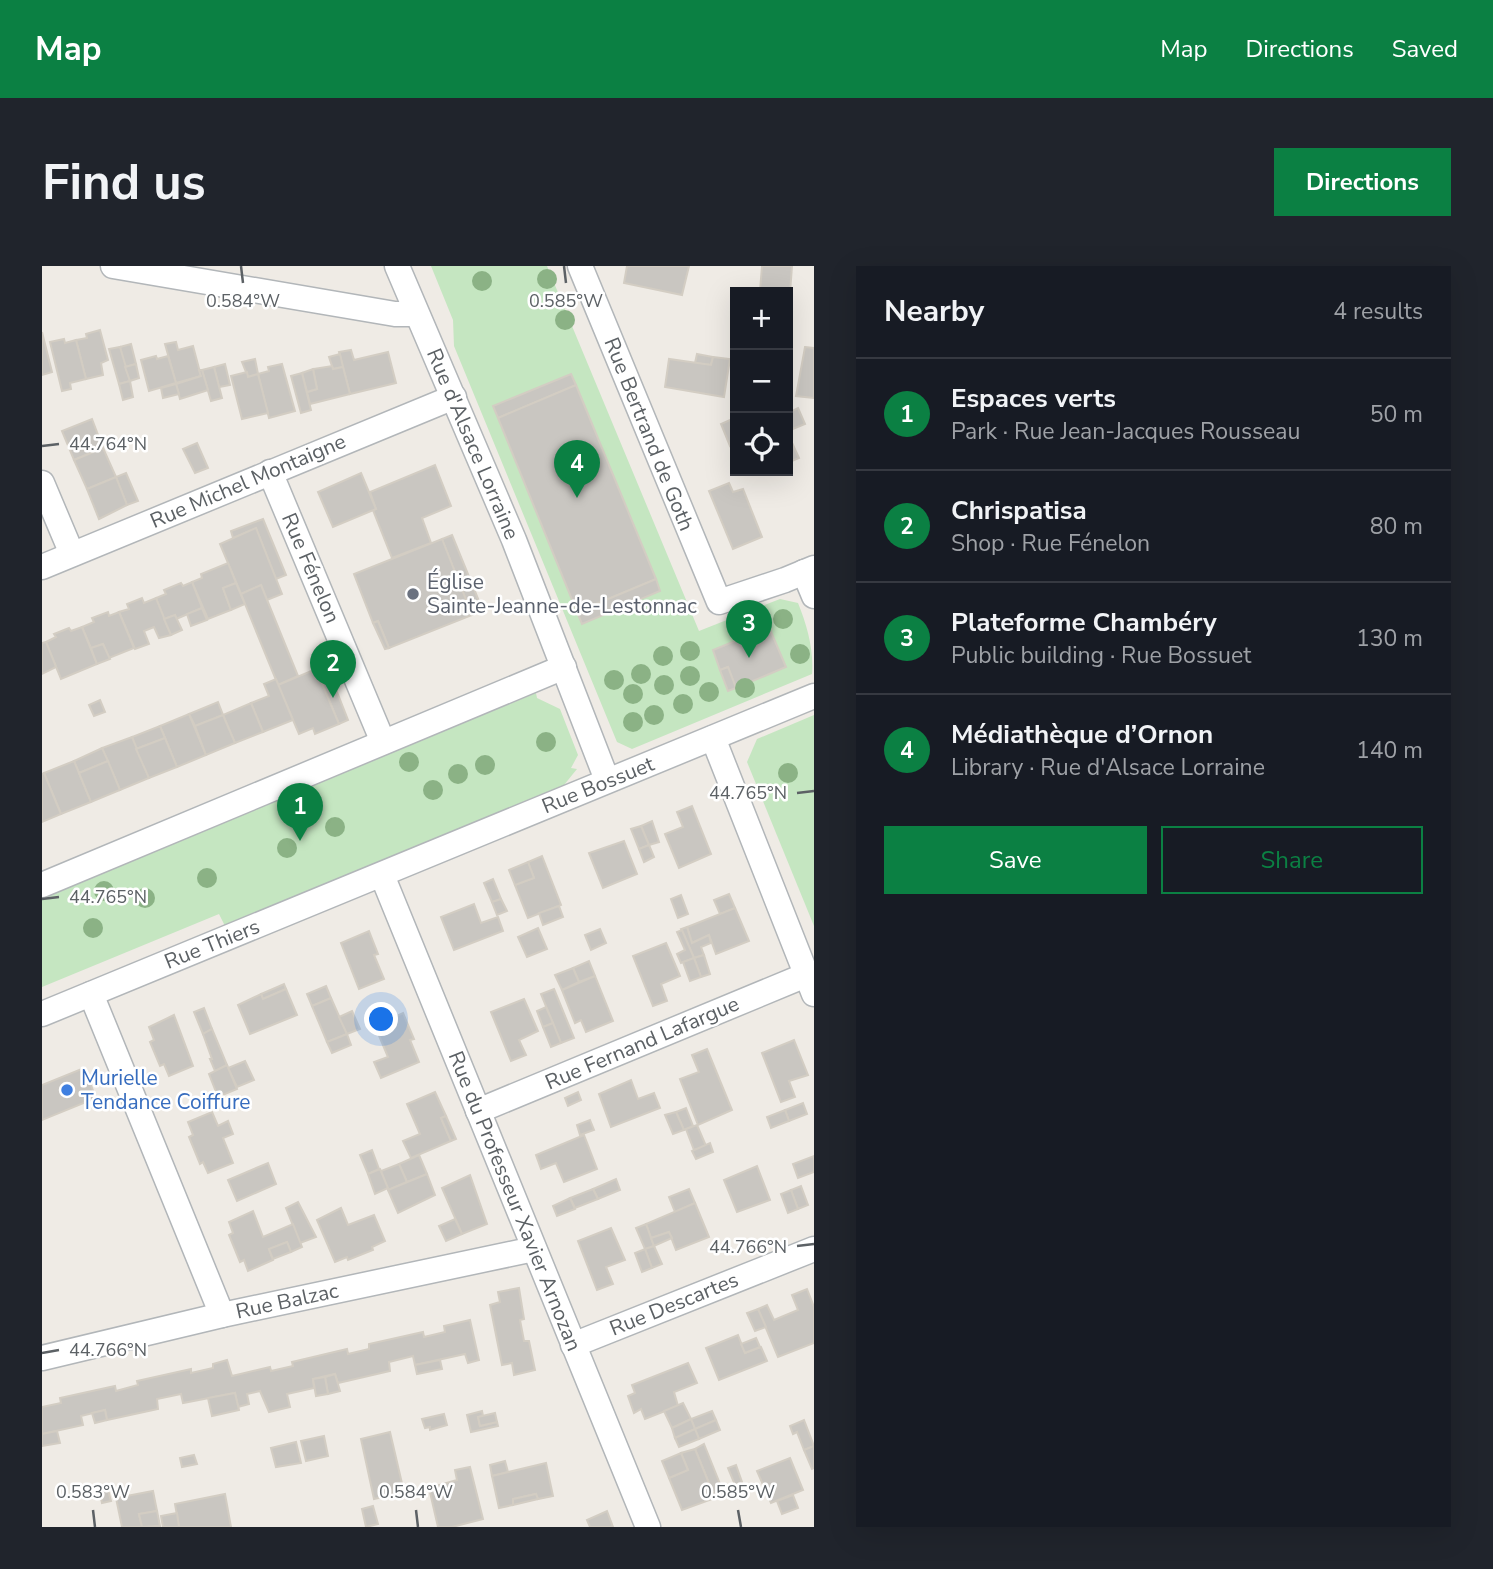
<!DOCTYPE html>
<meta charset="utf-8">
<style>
body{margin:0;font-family:"Nunito Sans",sans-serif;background:#20242c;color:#f1f3f6}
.controls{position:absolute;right:21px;top:21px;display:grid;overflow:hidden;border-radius:0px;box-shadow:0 7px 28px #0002}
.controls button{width:63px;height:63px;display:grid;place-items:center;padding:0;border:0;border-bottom:2px solid #363941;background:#171b24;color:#f1f3f6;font:35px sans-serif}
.you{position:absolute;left:340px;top:754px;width:24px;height:24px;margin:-18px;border:5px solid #fff;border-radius:50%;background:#1a73e8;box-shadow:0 0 0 10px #1a73e833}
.badge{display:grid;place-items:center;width:46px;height:46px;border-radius:50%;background:#0b8043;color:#fff;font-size:23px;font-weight:700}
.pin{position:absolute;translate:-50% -58px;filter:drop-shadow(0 2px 4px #0008)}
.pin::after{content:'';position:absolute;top:37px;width:24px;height:21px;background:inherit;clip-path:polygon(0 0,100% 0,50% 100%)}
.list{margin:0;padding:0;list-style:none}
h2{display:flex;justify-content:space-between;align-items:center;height:91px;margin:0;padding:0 28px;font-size:30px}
h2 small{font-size:23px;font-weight:400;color:#9ea1a6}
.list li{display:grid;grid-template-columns:46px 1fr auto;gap:21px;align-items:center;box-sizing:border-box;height:112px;padding:0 28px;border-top:2px solid #363941}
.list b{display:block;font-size:26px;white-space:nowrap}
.list p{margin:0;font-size:23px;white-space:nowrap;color:#9ea1a6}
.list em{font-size:23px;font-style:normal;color:#9ea1a6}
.actions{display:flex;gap:14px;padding:21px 28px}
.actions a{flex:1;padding:16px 0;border:2px solid #0b8043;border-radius:0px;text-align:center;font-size:24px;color:#0b8043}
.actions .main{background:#0b8043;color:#fff}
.icon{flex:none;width:38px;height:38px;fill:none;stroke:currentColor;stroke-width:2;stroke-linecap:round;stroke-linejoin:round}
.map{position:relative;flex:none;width:772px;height:1261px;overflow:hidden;border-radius:0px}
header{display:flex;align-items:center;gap:42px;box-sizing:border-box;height:98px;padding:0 35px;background:#0b8043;color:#fff}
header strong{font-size:33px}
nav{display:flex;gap:38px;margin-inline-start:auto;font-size:24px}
.intro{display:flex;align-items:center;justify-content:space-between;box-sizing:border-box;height:168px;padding:0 42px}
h1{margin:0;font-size:49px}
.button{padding:18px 32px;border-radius:0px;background:#0b8043;color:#fff;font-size:24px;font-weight:700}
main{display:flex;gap:42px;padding:0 42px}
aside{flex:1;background:#171b24;border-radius:0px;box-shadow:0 7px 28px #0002}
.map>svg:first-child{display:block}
.green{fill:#c5e6c1}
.building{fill:#c9c6c1;stroke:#d3cdc3;stroke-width:2}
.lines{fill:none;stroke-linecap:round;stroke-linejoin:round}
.minor-casing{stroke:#b2b6b9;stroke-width:27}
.minor{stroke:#fff;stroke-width:24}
.tree{fill:#8bb285}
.ticks{fill:none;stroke:#5c6165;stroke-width:2.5}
.worship-dot{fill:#6b7280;stroke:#fff;stroke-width:2.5}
.shop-dot{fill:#3f7fe0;stroke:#fff;stroke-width:2.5}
.labels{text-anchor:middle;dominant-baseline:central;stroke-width:5;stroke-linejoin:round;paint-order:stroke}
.street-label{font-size:21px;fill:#5c6165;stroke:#fff}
.worship-label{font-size:21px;fill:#5b616d;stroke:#fff;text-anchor:start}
.shop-label{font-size:21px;fill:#366cbe;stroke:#fff;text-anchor:start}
.ticks-label{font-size:18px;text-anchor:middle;fill:#5c6165;stroke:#fff;stroke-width:5;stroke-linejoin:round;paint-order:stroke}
</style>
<header>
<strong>Map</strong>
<nav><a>Map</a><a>Directions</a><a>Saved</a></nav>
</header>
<div class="intro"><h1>Find us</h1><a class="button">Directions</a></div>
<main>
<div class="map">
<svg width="772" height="1261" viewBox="0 0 772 1261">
<rect width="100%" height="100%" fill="#efebe5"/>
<g class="green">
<path d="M389,0H505L657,365L738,333L756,337C765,359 772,384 770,408L590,483L575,476L412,80L411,54Z"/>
<path d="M494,427L495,432L518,443L536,489L529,502L535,503L522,519L183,660L177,648L0,721V629Z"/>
<path d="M772,449V660L705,496L715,473Z"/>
</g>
<g class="building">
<path d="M585,0H647L640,29L582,17Z"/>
<path d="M720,0H750L748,27L718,25Z"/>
<path d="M58,64L66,94L59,97L61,109L44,113L34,74L45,72L44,68Z"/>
<path d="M0,66L10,106L0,109Z"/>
<path d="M22,73L23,77L34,74L44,113L28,117L29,123L20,125L8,76Z"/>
<path d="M134,76L136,84L151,80L159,110L134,117L123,78Z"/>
<path d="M89,78L94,98L83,101L78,81Z"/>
<path d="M78,81L88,115L77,118L67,83Z"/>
<path d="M763,81L772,82V132L754,130Z"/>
<path d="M309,84L312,94L346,86L354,117L308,128L297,86Z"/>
<path d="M298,88L301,101L291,103L287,91Z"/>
<path d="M655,88L671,91L669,99L653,97Z"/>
<path d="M114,90L115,93L126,90L134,117L107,125L99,94Z"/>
<path d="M671,91L688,93L682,131L623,121L627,93L669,99Z"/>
<path d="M213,93L216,108L206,111L200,96Z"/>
<path d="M94,98L97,112L88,115L83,101Z"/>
<path d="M183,98L188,119L177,121L172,101Z"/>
<path d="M240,98L253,145L227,152L216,108L227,105L226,101Z"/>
<path d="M290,100L291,103L301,101L308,128L268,138L265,126L275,123L271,103Z"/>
<path d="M172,101L180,132L169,135L160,104Z"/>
<path d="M271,103L275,123L265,126L260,107Z"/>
<path d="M157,104H160L166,124L138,133L134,118L159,110Z"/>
<path d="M205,106L206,111L216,108L226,147L200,153L189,110Z"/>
<path d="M260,107L269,144L259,147L249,110Z"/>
<path d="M529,108L534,119L456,152L451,140Z"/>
<path d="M88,115L91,131L81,134L77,118Z"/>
<path d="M134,118L137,128L121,132L119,122Z"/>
<path d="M534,119L614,313L535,346L456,152Z"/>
<path d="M756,142L763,158L746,165V147Z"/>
<path d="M50,153L61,182L32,194L20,165Z"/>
<path d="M690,153L693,162V177L688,180L679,158Z"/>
<path d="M746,168L757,192L750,195L746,186Z"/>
<path d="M155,177L166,202L153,207L141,183Z"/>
<path d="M61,182L74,211L45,223L32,194Z"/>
<path d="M393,199L409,240L380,252L389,277L350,292L331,244L334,243L328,226Z"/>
<path d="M84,207L96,235L85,239L74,211Z"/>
<path d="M319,207L334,243L291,261L276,226Z"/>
<path d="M74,211L85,239L57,253L45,223Z"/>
<path d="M687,217L691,226L701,223L720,271L691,283L667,225Z"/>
<path d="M221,253L244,309L234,313L214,262L191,272L189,265Z"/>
<path d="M214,262L240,328L225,334L219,319L199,328L178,278Z"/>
<path d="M410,269L441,345L430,349L400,273Z"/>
<path d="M400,273L430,349L347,382L336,355L331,357L312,308Z"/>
<path d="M186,297L194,317L181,322L189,344L166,353L150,316L160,312L159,308Z"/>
<path d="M614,313L618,325L540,358L535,346Z"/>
<path d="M150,316L160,342L134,353L133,349L122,353L114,332L124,328L122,324L139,317L141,320Z"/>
<path d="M194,317L203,338L189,344L181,322Z"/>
<path d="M219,319L256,410L236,419L199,328Z"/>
<path d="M100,332L102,337L114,332L129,369L117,372L112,361L102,365L107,378L93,383L77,346L87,343L85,338Z"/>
<path d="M160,342L165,354L149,360L145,348Z"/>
<path d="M66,346L67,350L77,346L92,382L67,392L61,378L49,382L40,361L52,356L50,352Z"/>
<path d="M133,349L140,364L129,369L122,353Z"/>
<path d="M336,355L347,382L343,383L331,357Z"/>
<path d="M40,361L55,398L19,413L4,376L14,371L12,368L27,362L29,365Z"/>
<path d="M727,361L744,401L694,422L686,401L678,404L671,384Z"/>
<path d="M4,376L14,401L0,408V377Z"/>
<path d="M61,378L68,393L55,398L49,382Z"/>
<path d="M284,398L306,454L297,458L274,403Z"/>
<path d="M686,401L694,422L686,425L678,404Z"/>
<path d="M274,403L297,458L273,468L271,462L257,468L236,419Z"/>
<path d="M234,413L251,454L221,466L209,437L227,430L222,418Z"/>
<path d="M58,434L63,446L52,450L47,439Z"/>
<path d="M176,436L181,449L153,460L147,448Z"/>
<path d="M209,437L221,466L193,477L181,449Z"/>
<path d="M147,448L164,489L135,501L118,460Z"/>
<path d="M181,449L193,477L164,489L153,460Z"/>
<path d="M118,460L123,472L94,483L90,471Z"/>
<path d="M90,471L107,512L78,524L60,482Z"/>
<path d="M123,472L135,501L107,512L94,483Z"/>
<path d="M60,482L66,495L37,507L32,495Z"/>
<path d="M32,495L49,536L19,548L2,507Z"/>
<path d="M66,495L78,524L49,536L37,507Z"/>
<path d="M2,507L19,548L0,556V508Z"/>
<path d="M650,540L669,588L637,602L623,568L641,561L635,546Z"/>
<path d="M610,555L617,576L607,579L599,560Z"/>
<path d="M599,560L607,579L597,583L589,563Z"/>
<path d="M582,575L595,608L561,622L547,587Z"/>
<path d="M607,579L612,591L602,596L597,583Z"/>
<path d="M500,590L519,639L486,652L473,619L492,612L486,596Z"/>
<path d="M486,596L492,612L473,619L467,604Z"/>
<path d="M451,613L459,633L450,636L442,617Z"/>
<path d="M687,628L693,642L678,648L672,634Z"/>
<path d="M639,629L646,648L636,652L629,633Z"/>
<path d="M459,633L465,645L455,649L450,636Z"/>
<path d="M432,638L439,657L456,651L461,665L412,684L399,651Z"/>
<path d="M517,640L521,651L501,659L497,647Z"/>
<path d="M693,642L707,675L674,688L667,669L650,677L645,661Z"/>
<path d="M645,661L650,677L667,669L669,677L659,681L662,689L652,692L639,663Z"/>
<path d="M496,662L505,683L485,691L476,671Z"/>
<path d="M558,663L564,677L549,684L543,669Z"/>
<path d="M640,664L652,692L639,697L635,688L643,684L635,666Z"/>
<path d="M327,665L336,688L332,689L342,713L317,723L299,677Z"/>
<path d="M624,677L638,710L619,718L625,735L611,740L591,690Z"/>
<path d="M662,689L668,708L659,711L652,692Z"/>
<path d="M652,692L659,711L648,715L641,696Z"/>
<path d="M547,695L553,710L537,716L531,702Z"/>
<path d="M531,702L537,716L520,724L513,709Z"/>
<path d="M553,710L571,755L544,766L539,754L533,757L520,724Z"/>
<path d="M242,718L244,723L221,733L219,728Z"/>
<path d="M284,720L289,732L270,740L265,728Z"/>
<path d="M244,723L255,749L208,768L196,739L219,728L221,733Z"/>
<path d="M512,723L532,772L519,777L499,728Z"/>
<path d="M289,732L305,768L285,776L270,740Z"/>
<path d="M482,733L496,765L477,774L484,789L469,795L449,746Z"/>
<path d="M504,741L511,757L501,761L495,745Z"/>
<path d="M162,742L170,763L161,768L152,746Z"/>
<path d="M310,745L318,763L305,768L297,751Z"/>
<path d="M361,747L372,773L368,774L377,796L339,812L332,796L346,791L333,760Z"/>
<path d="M132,749L151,800L127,810L122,798L118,800L108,776L112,774L107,761Z"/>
<path d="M511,757L519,777L509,781L501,761Z"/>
<path d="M170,763L185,799L173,805L168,793H170L161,768Z"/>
<path d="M305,768L309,779L290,787L285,776Z"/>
<path d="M752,774L766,809L747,815L753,831L739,836L720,787Z"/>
<path d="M665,783L690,844L656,859L638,813L657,806L650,789Z"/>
<path d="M203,795L212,814L195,821L186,802Z"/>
<path d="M185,799L195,823L176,831L167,808Z"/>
<path d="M42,802L54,832L0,854V819Z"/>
<path d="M589,814L596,833L612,827L618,842L569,861L557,828Z"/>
<path d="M393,826L404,850L399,852L409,875L369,892L361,875L378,868L365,838Z"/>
<path d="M536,826L539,834L526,840L523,832Z"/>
<path d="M761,837L765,848L747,855L743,844Z"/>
<path d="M644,842L651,860L642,864L634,846Z"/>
<path d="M743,844L747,855L729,862L725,851Z"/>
<path d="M170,846L176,860L186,855L191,868L181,872L191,897L166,907L161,896L158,898L147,871L151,869L146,856Z"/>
<path d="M634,846L642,864L631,868L623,849Z"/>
<path d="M404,850L414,873L409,875L399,852Z"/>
<path d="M548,854L552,864L538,869L535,859Z"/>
<path d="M655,859L664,880L652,884L644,863Z"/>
<path d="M542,869L555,903L522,916L514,897L499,903L494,889Z"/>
<path d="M668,877L671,886L654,893L650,885Z"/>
<path d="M330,884L337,903L326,908L318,889Z"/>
<path d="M377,889L385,908L365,916L357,898Z"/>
<path d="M772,890V906L756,912L751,898Z"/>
<path d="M226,897L234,918L195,935L186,914Z"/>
<path d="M357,898L365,916L346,924L339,905Z"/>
<path d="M715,900L728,934L695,946L682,914Z"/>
<path d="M338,903L346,922L333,928L326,908Z"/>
<path d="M385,908L393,929L356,947L346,924Z"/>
<path d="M428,909L445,958L420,968L400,922Z"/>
<path d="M574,913L578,924L556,933L551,923Z"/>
<path d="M759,920L766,939L756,943L749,924Z"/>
<path d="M551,923L556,933L533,942L528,932Z"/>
<path d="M647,923L653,937L633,946L627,931Z"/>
<path d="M749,924L756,943L746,947L739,928Z"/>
<path d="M528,932L533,943L515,950L511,940Z"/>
<path d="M256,936L274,971L258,977L244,942Z"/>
<path d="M653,937L667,971L634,984L627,966L609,972L604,958Z"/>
<path d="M299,942L306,959L332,949L343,975L330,981L331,984L306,994L305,991L293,996L275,954Z"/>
<path d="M211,945L221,971L251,958L260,981L249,986L245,976L227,983L231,994L206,1005L202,994L198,996L187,969L191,967L187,956Z"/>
<path d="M413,953L420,968L404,975L397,960Z"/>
<path d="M604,958L612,980L603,983L594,962Z"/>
<path d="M569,962L583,994L564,1001L571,1018L555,1024L536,975Z"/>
<path d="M627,966L630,972L612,980L609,972Z"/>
<path d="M245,976L249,986L231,993L227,983Z"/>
<path d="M612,980L620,998L610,1002L603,983Z"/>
<path d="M603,983L610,1002L600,1006L593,987Z"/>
<path d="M477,1022L482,1053L478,1054L482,1075H487L493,1104L472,1109L470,1097L460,1099L448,1039L458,1036L456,1026Z"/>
<path d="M765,1023L772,1041V1077L736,1091L716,1043L725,1039L732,1054L756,1044L750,1029Z"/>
<path d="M716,1043L724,1061L713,1065L705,1047Z"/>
<path d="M428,1054L437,1094L426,1097L423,1088L373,1099L371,1090L347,1096L348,1105L296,1117L293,1108L271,1113L272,1122L245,1128L248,1141L227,1146L218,1125L205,1128L207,1138L196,1141L193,1127L141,1137L139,1128L115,1133L116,1143L65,1154L63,1144L39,1150L41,1159L0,1168V1141L19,1137L18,1132L73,1120L74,1125L96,1119L95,1115L149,1103V1107L171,1102V1098L185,1094L190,1110L228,1101L229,1105L251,1100L250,1096L305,1083L306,1088L327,1083V1078L381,1066L382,1071L403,1066L402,1060Z"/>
<path d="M696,1069L703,1087L719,1081L725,1095L677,1114L664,1082Z"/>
<path d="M714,1072L718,1081L703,1087L699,1078Z"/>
<path d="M398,1094L400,1103L375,1108L373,1099Z"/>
<path d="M646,1097L655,1117L632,1126L636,1140L603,1153L599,1143L592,1147L586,1130L593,1127L590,1119Z"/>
<path d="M293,1108L298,1125L286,1128L283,1111Z"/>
<path d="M283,1111L286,1128L274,1130L271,1113Z"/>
<path d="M193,1127L197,1144L170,1150L166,1132Z"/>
<path d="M641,1137L649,1153L630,1162L622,1145Z"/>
<path d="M63,1144L65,1154L53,1157L50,1147Z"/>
<path d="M440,1145L441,1150L436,1151L438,1160L455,1156L456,1160L429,1166L425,1149Z"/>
<path d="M670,1145L674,1154L653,1163L649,1153Z"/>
<path d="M453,1147L455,1156L438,1160L436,1151Z"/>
<path d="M402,1148L405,1159L388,1164V1161L383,1162L380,1153Z"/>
<path d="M649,1153L653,1163L633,1172L630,1162Z"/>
<path d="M674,1154L678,1164L657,1173L653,1163Z"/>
<path d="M762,1154L772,1180L762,1184L755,1166L751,1168L748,1160Z"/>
<path d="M653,1163L657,1173L637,1181L633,1172Z"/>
<path d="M15,1165L18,1177L0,1180V1168Z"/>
<path d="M348,1166L362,1226L332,1233L319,1173Z"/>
<path d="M282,1170L286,1190L264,1195L259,1175Z"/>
<path d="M254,1176L259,1197L234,1201L229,1182Z"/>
<path d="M662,1178L682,1228L673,1232L653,1183Z"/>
<path d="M772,1180V1202L770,1203L762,1184Z"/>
<path d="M653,1183L673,1232L640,1244L627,1212L646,1204L639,1187Z"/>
<path d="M639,1187L646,1204L627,1212L620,1195Z"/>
<path d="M152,1189L155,1198L140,1201L138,1192Z"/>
<path d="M748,1192L761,1224L729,1237L715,1205Z"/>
<path d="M463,1195L466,1206L450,1210L448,1199Z"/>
<path d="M504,1197L511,1230L496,1233L494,1228L471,1233V1239L457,1242L450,1210Z"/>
<path d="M694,1199L700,1216L693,1219L686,1202Z"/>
<path d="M428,1201L441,1253L410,1261H396L387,1222L415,1214L413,1204Z"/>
<path d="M65,1220L69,1235L60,1237L57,1222Z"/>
<path d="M111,1225L115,1245L97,1248L100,1261H80L74,1232Z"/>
<path d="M183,1228L189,1261H137L133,1238Z"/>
<path d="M494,1228L496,1233L471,1239V1233Z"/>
<path d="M751,1229L756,1242L740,1248L735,1235Z"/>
<path d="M331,1240L336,1258L324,1261L320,1243Z"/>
<path d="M115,1245L118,1260L100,1261L97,1248Z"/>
<path d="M565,1245L571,1261H548L545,1254Z"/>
<path d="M135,1247L137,1261H121L119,1250Z"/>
</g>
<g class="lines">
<defs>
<g id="minor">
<path d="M71,0L353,48H374"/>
<path d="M355,0L472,274L565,514"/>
<path d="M538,0L677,336L743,314L772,302"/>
<path d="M228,206L341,476"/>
<path d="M0,217L30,288"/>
<path d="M0,301L412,131"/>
<path d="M762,306L772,330"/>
<path d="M671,472L772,728"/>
<path d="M340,609L606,1261"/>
<path d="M0,619L522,401"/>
<path d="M49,728L180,1049"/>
<path d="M0,748L772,430"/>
<path d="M436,845L764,709"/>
<path d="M531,1079L772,983"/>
<path d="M0,1092L180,1049L492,983"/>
</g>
</defs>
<use href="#minor" class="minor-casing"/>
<use href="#minor" class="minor"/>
</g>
<g class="tree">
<circle cx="505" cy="13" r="10"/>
<circle cx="440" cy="15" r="10"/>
<circle cx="523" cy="54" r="10"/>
<circle cx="741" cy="353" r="10"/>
<circle cx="706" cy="357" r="10"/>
<circle cx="648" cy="385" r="10"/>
<circle cx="758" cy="388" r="10"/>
<circle cx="621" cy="390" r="10"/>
<circle cx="599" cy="408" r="10"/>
<circle cx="648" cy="410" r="10"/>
<circle cx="572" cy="414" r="10"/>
<circle cx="622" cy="419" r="10"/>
<circle cx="703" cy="422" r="10"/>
<circle cx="667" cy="426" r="10"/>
<circle cx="591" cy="428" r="10"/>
<circle cx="641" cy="438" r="10"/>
<circle cx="612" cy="449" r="10"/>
<circle cx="591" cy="456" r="10"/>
<circle cx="504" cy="476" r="10"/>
<circle cx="367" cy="496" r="10"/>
<circle cx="443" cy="499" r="10"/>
<circle cx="746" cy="507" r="10"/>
<circle cx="416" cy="508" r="10"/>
<circle cx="391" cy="524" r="10"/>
<circle cx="293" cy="561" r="10"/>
<circle cx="245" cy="582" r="10"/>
<circle cx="165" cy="612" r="10"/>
<circle cx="62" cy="625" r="10"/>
<circle cx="103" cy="632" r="10"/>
<circle cx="51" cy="662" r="10"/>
</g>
<path class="ticks" d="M199,0L201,17M522,0L524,17M0,180L17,178M755,527L772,525M0,633L17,631M755,980L772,978M0,1087L17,1084M51,1244L53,1261M374,1244L376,1261M696,1244L699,1261"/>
<circle class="worship-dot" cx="371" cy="328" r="7"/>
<circle class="shop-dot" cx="25" cy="824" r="7"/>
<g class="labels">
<g class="street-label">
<text transform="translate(607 168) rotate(68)">Rue Bertrand de Goth</text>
<text transform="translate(431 178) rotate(67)">Rue d'Alsace Lorraine</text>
<text transform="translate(206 215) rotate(-23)">Rue Michel Montaigne</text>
<text transform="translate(269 302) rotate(67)">Rue Fénelon</text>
<text transform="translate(556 519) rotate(-22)">Rue Bossuet</text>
<text transform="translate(170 678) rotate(-22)">Rue Thiers</text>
<text transform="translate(600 777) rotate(-23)">Rue Fernand Lafargue</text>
<text transform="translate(473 935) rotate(68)">Rue du Professeur Xavier Arnozan</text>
<text transform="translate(245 1035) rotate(-12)">Rue Balzac</text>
<text transform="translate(632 1038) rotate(-22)">Rue Descartes</text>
</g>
<g class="worship-label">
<text x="385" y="316">Église<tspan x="385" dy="24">Sainte-Jeanne-de-Lestonnac</tspan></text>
</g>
<g class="shop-label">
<text x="39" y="812">Murielle<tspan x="39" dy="24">Tendance Coiffure</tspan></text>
</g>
</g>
<g class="ticks-label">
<text x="201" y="41">0.584°W</text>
<text x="524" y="41">0.585°W</text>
<text x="66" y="184">44.764°N</text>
<text x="706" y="533">44.765°N</text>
<text x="66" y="637">44.765°N</text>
<text x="706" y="987">44.766°N</text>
<text x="66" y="1090">44.766°N</text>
<text x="51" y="1232">0.583°W</text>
<text x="374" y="1232">0.584°W</text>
<text x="696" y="1232">0.585°W</text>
</g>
</svg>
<div class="controls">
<button>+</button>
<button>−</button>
<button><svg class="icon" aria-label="locate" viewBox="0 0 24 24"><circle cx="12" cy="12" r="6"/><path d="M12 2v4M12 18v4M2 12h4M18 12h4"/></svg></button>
</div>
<div class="you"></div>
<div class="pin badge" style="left:258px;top:575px">1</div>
<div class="pin badge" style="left:291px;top:432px">2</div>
<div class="pin badge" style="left:707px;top:392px">3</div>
<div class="pin badge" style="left:535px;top:232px">4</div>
</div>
<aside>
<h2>Nearby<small>4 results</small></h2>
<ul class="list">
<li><span class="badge">1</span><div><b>Espaces verts</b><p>Park · Rue Jean-Jacques Rousseau</p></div><em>50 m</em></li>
<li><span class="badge">2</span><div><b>Chrispatisa</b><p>Shop · Rue Fénelon</p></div><em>80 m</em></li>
<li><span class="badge">3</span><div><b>Plateforme Chambéry</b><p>Public building · Rue Bossuet</p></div><em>130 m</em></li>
<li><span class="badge">4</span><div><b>Médiathèque d’Ornon</b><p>Library · Rue d'Alsace Lorraine</p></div><em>140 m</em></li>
</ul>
<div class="actions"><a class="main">Save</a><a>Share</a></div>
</aside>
</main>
